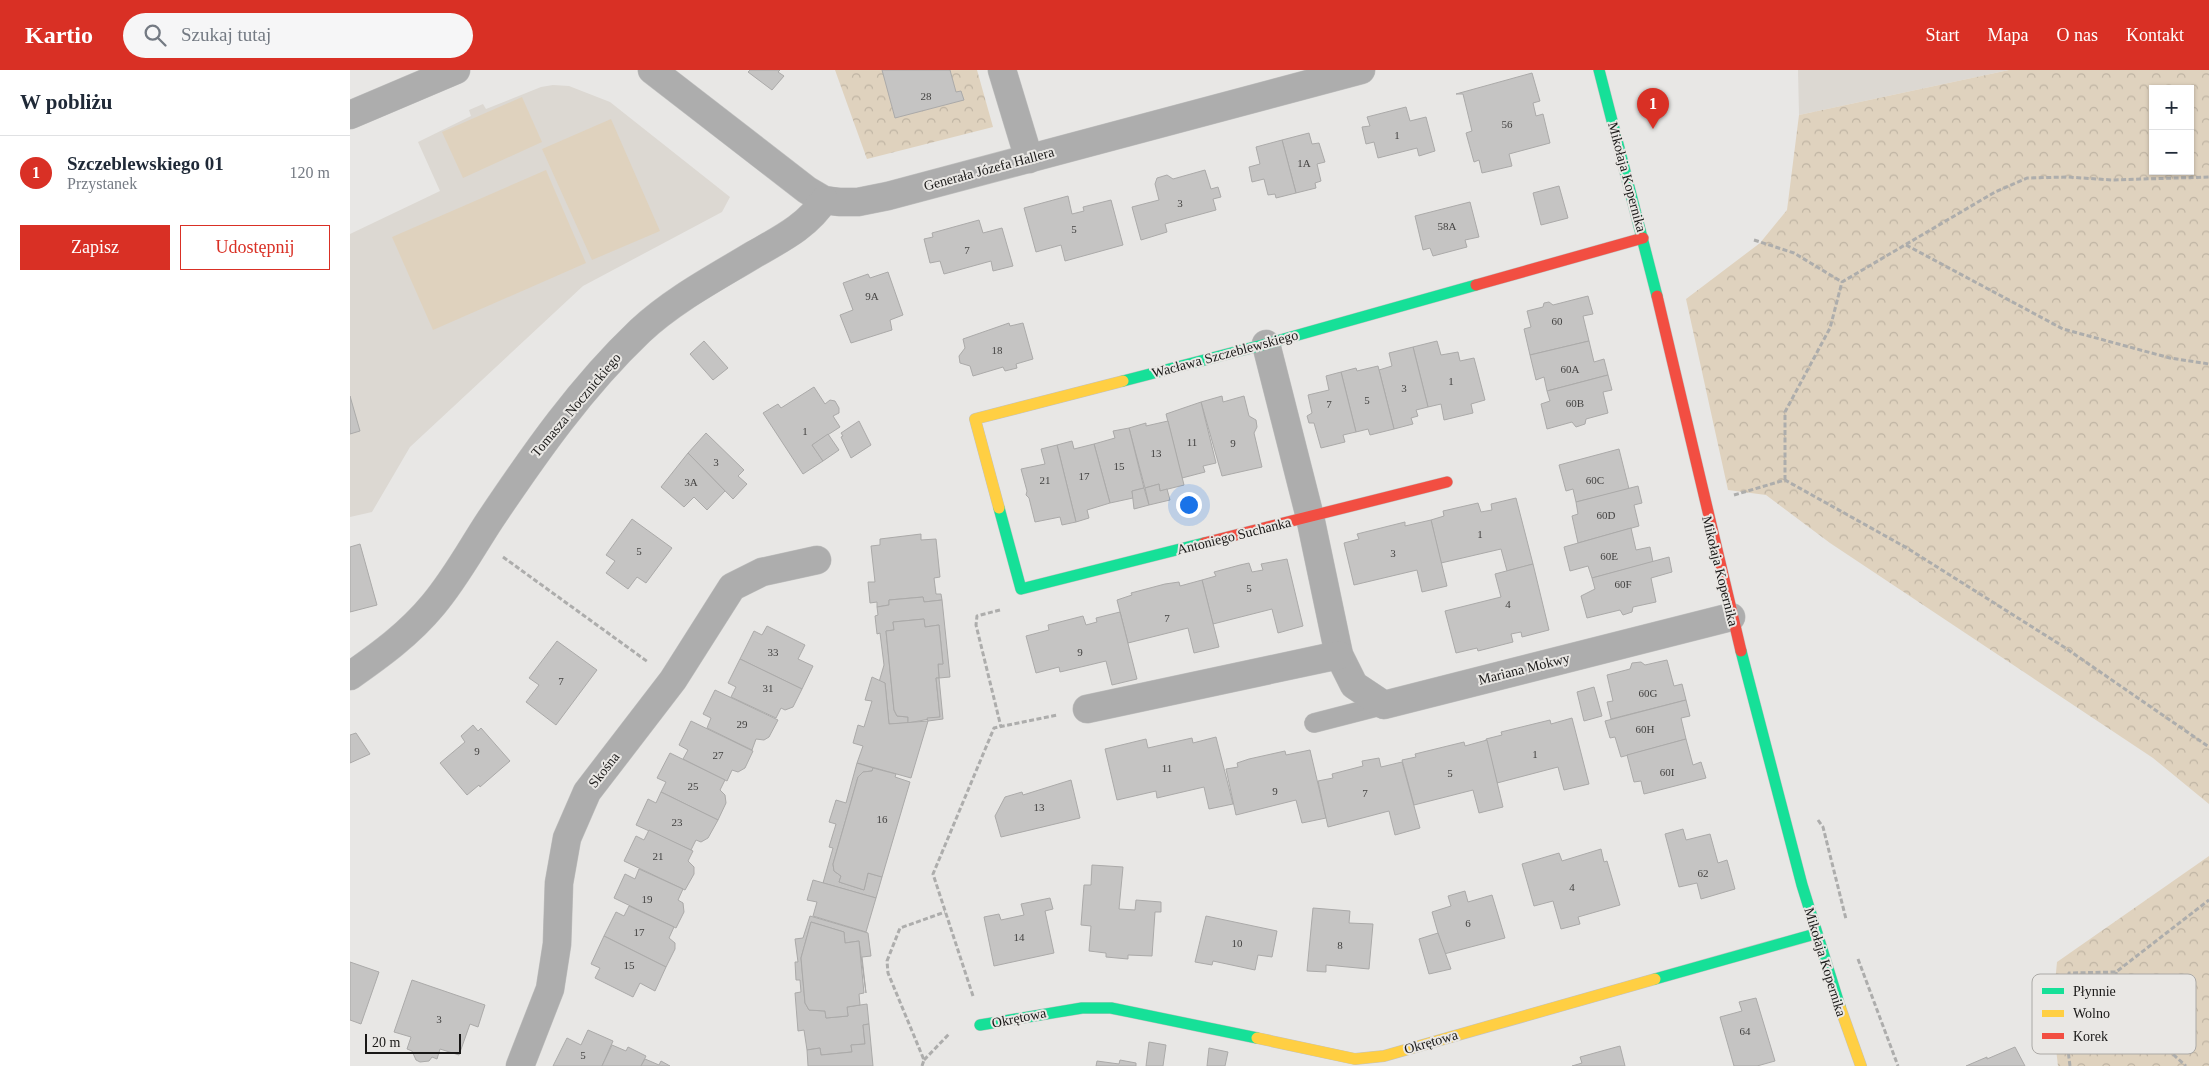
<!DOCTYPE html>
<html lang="pl">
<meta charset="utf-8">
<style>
body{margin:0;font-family:"Times New Roman",serif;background:#f6f6f7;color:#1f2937}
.controls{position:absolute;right:15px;top:15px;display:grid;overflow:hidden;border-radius:0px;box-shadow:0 1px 4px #0004}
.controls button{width:45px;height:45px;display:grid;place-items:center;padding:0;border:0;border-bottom:1px solid #e0e1e3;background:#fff;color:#1f2937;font:25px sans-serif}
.scale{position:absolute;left:15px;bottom:12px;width:96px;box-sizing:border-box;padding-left:5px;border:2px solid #191817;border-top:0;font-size:14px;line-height:18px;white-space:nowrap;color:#191817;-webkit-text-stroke:4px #e9e7e4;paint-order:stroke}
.you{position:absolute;left:838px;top:434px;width:18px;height:18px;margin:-12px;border:4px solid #fff;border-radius:50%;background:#1a73e8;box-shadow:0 0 0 8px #1a73e833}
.badge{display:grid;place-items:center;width:32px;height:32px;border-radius:50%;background:#d93025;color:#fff;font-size:16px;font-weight:700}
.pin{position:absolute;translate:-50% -41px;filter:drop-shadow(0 1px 2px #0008)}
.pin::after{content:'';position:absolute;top:26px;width:18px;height:15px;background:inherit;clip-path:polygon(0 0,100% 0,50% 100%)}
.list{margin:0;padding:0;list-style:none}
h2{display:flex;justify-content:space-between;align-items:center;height:65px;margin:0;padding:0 20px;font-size:21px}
h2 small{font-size:16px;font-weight:400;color:#747a83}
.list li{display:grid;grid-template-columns:32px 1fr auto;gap:15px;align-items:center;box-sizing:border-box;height:75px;padding:0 20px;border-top:1px solid #e0e1e3}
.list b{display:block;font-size:19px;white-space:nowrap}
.list p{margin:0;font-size:16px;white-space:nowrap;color:#747a83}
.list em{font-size:16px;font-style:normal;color:#747a83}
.actions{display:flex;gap:10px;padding:15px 20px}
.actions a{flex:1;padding:11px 0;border:1px solid #d93025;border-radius:0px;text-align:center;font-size:18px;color:#d93025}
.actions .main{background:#d93025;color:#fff}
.icon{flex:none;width:28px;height:28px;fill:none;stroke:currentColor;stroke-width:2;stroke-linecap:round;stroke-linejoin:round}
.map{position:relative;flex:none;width:1859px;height:996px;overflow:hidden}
header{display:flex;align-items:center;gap:30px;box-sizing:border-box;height:70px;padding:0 25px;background:#d93025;color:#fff}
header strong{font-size:24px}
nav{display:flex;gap:28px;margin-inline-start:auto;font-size:18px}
.search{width:350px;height:45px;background:#f6f6f7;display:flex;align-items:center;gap:12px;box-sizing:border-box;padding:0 18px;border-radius:28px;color:#747a83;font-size:19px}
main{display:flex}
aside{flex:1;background:#fff}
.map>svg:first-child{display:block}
.built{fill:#dcd8d2}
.forest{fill:url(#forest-crowns);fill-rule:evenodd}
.pitch{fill:#dfd2be}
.building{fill:#c5c4c3;stroke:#abaaa9}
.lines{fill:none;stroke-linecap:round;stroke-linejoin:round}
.lane-casing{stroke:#c2c2c1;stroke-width:20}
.street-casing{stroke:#c2c2c1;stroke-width:29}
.fast-casing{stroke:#c2c2c1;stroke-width:12}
.slow-casing{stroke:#c2c2c1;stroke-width:12}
.jam-casing{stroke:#c2c2c1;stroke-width:12}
.path{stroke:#adadac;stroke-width:3;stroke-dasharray:5 2.5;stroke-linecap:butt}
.lane{stroke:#adadad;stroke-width:19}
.street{stroke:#adadad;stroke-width:28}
.fast{stroke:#16e098;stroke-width:11}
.slow{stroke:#ffcf43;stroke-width:11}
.jam{stroke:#f24e42;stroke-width:11}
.labels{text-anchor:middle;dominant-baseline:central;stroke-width:4;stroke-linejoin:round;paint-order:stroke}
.number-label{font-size:11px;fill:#444342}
.street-label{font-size:14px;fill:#191817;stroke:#e9e7e4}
.key{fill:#e9e7e4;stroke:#aba9a6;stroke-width:1}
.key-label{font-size:14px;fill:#191817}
</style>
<header>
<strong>Kartio</strong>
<div class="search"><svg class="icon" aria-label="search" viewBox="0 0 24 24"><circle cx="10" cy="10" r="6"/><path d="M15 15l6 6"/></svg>Szukaj tutaj</div>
<nav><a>Start</a><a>Mapa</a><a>O nas</a><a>Kontakt</a></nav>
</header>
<main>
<aside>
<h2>W pobliżu<small></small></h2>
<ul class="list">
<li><span class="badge">1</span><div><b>Szczeblewskiego 01</b><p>Przystanek</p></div><em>120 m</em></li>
</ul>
<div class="actions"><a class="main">Zapisz</a><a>Udostępnij</a></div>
</aside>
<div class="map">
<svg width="1859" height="996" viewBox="0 0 1859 996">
<defs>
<pattern id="forest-crowns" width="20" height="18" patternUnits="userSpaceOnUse" patternTransform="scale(1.25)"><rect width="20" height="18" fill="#dfd2be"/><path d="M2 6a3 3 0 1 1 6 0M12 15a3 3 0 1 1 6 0" fill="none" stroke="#bfb4a3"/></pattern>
</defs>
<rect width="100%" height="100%" fill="#e8e7e5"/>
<g class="built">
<path d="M1448,0H1659L1449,45Z"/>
<path d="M203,15L219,16L260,32L380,127L372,142L233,216L60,377L22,442L0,447V164L90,121L68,72L121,46L119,40L133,34L136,39L191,17Z"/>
</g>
<g class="forest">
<path d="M485,0H627L643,57L517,89Z"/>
<path d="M1659,0H1859V734L1803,688L1480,473L1416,425L1378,420L1336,229L1410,173L1437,140L1449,45ZM1803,19H1840V101H1803Z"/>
<path d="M1859,786V996H1708L1702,944L1707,892Z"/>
</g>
<g class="pitch">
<path d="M172,27L192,72L113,108L92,62Z"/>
<path d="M261,49L310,161L242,190L192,79Z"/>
<path d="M196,100L236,193L83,260L42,167Z"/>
</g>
<g class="building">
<path d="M400,0H430L428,2L434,6L422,20L398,2Z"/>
<path d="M532,0H600L606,22L611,21L614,30L545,48Z"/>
<path d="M1182,3L1190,31L1183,33L1186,46L1193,44L1200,73L1159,84L1162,96L1132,103L1129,90L1124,92L1116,63L1122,61L1113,24H1106Z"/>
<path d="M1056,37L1060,51L1076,47L1085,81L1069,86L1067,78L1028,88L1024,72L1016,74L1012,57L1020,56L1017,47Z"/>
<path d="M959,63L962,74L969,73L975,92L967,94L971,111L965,113L966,118L946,123L932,70Z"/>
<path d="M932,70L946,123L926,128L925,124L918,125L914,109L902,112L899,97L910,94L906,77Z"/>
<path d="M855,100L861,119L868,117L871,127L863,129L866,140L815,154L817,162L791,170L782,137L809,130L805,114L807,108L817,105L823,109Z"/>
<path d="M1209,116L1218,148L1191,155L1183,123Z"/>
<path d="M718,126L722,144L734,141L733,137L761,130L773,175L715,191L711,175L686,182L674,138Z"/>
<path d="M1120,132L1129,167L1115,170L1117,177L1083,186L1080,178L1073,180L1065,146Z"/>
<path d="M629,150L633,163L652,158L663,196L643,201L641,191L594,204L590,191L580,193L574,169L583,167L582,163Z"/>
<path d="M538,202L553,245L540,250L542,260L501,273L490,245L503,240L493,213L518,204L520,208Z"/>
<path d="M1238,226L1243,244L1233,246L1239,271L1180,285L1174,259L1181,257L1177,241L1193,237L1194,233L1199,232L1203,235Z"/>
<path d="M659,253L660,256L673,253L683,289L666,294L667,298L655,301L653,297L623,306L620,296L610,293L609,286L615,278L613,269Z"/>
<path d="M354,271L378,298L363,310L340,284Z"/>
<path d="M1087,271L1091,285L1108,282L1110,291L1124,288L1135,330L1121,334L1123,343L1094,350L1091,334L1078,337L1063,277Z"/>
<path d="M1239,271L1244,292L1254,289L1258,305L1197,321L1194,307L1186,310L1180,285Z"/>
<path d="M1063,277L1078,337L1066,340L1068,346L1061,348L1063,354L1044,359L1029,300L1042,296L1039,283Z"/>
<path d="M1028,296L1044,359L1020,365L1018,359L1006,362L991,302L1006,298L1007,301Z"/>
<path d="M991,302L1006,362L993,365L995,372L971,378L964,353H959L957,346L962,343L958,325L979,320L976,306Z"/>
<path d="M1258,305L1262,320L1253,322L1258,343L1236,349L1235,354L1226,357L1222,352L1197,359L1191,334L1200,331L1197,321Z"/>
<path d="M464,317L475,334L480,330L485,331L489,338V343L483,346L490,357L462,375L473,391L453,404L413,343L428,334L431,338Z"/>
<path d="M0,326L10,361L0,364Z"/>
<path d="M872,326L873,332L894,326L899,346L906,350L907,357L904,363L912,397L872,406L851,332Z"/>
<path d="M851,332L866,393L853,396L855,402L832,408L816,344Z"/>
<path d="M509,351L521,375L501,388L491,367L493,366L491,363Z"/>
<path d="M818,351L834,415L810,421L809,414L795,418L779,358L796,353V356Z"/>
<path d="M779,358L794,418L782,421L783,428L760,433L744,374L765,368L763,361Z"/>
<path d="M356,363L394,400L388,406L397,414L383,429L338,383Z"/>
<path d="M478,364L489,380L473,391L462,375Z"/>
<path d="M722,371L724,379L744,374L760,433L737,440L739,448L726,452L707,375Z"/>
<path d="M707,375L726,452L712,455L710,447L685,452L679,428L676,425L677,421L671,399L695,394L691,379Z"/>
<path d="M1269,379L1279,419L1226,432L1223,419L1216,421L1209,395Z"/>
<path d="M338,383L375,421L357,440L344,427L334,437L311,417Z"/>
<path d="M809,414L810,421L817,419L820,430L799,435L795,418Z"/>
<path d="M1288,416L1292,433L1284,435L1289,456L1228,473L1222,446L1228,444L1226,432Z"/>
<path d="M794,418L799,435L784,439L782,421Z"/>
<path d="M1166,428L1183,494L1157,501L1151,479L1091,493L1081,450L1094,446L1093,441L1128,433L1131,442L1142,440L1141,434Z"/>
<path d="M282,449L322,478L296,513L287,507L278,519L256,503L265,491L256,485Z"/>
<path d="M1081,450L1097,516L1072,522L1067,500L1004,515L994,473L1009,469L1007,464L1055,452V456Z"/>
<path d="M1281,458L1286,480L1300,477L1303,492L1242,508L1238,496L1220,501L1214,477Z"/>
<path d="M571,464V470L586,469L590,507L584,508L586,524H591L592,530L574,532L573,527L539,530V535L527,537V532L520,533L518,512H525L521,476L530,475V469Z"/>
<path d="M10,474L27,535L0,542V477Z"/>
<path d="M1319,487L1322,502L1301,508L1306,532L1283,537L1282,542L1273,545L1270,540L1237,548L1231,526L1245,519L1242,508Z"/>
<path d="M937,489L953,556L928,563L922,539L863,554L852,510L866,506L864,502L890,495L899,493L902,502L913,500L911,494Z"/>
<path d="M1183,494L1199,560L1172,567L1171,562L1161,564L1163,572L1128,581L1127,578L1106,583L1095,541L1151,527L1145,504Z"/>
<path d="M852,510L869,577L844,583L838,558L778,573L767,530L782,525L781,523L815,514L829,512L830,516Z"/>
<path d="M573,527L574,532L592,530L600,607L589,608L588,594H593L589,555L575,557L574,549L543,552L544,560L536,561L544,640L547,646L558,647V653L539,654L535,613L529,612L534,595L530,563L527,564L525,546L528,545L527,537L539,535V530Z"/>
<path d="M770,542L787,609L762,615L756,591L710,602L709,597L686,603L676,566L699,560L698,555L733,546L736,555L747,552L746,548Z"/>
<path d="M574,549L575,557L589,555L593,594H588L589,608H586L590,647L558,653V647L547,646L544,640L536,561L544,560L543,552Z"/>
<path d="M417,556L455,575L448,589L463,596L452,619L390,589L404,561L412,565Z"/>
<path d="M207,571L247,600L206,655L176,632L189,615L179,608Z"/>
<path d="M390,589L452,619L443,637L435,640L431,638L426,648L381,627L386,617L378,613Z"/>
<path d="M1317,590L1324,616L1332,614L1336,630L1261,649L1257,632L1263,631L1257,605L1280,599L1282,593L1291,592L1295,595Z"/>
<path d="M522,607L535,613L539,654L578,651L561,708L507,693L513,676L503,673L508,655L514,657L522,631L515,630Z"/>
<path d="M586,608H589L593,649L578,651L577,648L590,647Z"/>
<path d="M1244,617L1252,646L1234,651L1227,622Z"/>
<path d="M365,620L428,650L419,667L414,670L406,669L402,680L357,658L361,648L353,644Z"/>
<path d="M1336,630L1340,646L1331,648L1336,669L1271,687L1265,667L1260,668L1255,651Z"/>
<path d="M1222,648L1239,714L1214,720L1208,697L1147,713L1136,669L1152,665L1151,662L1200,650L1201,654Z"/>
<path d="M341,651L403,681L395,698L388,702L382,700L377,711L333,689L338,680L329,675Z"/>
<path d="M123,655L128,661L131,658L160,691L130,717L129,715L117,725L90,693L115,672L111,666Z"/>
<path d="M6,663L20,684L0,693V665Z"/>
<path d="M866,667L883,734L859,739L854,717L807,728L806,721L767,730L755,679L796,669L798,678L842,668L843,673Z"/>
<path d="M1336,669L1343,695L1351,692L1356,708L1294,724L1291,711L1284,712L1277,685Z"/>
<path d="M1137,670L1153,737L1129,743L1123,720L1064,735L1052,690L1066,687L1065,684L1114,672L1115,676Z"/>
<path d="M960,680L976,748L952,753L946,730L886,745L876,699L888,697L887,693L899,689L935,681L936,685Z"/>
<path d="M320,683L375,710L370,720L375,725L376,733L368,750L311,722L316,712L307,708Z"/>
<path d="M1029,688L1031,697L1052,692L1070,758L1045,765L1039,741L978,757L968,711L983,708L982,704L1013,696L1012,691Z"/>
<path d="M507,693L523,698L522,701L513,702L508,707L483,794L484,801L491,806L489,812L514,820L518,803L532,807L526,828L473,813L483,778L479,777L486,754L479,752L486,730L496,733Z"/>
<path d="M523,698L546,704L545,707L560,712L532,807L518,803L514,820L489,812L491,806L484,801L483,794L508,707L513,702L522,701Z"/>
<path d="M721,710L730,748L651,767L645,746L655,727L672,722L673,725Z"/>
<path d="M311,722L368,750L358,768L351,772L346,770L341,780L286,755L298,729L306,733Z"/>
<path d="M1333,759L1336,770L1360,764L1368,793L1377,790L1385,819L1351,829L1347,813L1329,817L1315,764Z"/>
<path d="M299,760L343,781L338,791L344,797V804L335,820L274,791L286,766L294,770Z"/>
<path d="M1251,779L1254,792L1257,791L1270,835L1228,847L1230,854L1211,859L1203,831L1184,836L1172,794L1209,783L1212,791Z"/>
<path d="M742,795L773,797L769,839L785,840L786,830L811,832V842H805L802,886L778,885V889L756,887V883L739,881L741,856L731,855L734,815H741Z"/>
<path d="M289,799L333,819L328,830L333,833L334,842L326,858L264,828L275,804L285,809Z"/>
<path d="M463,810L526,828L516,862L463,846L467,832L457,830Z"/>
<path d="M1115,821L1118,832L1142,825L1155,868L1094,884L1082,842L1101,836L1098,826Z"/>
<path d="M700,828L703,839L695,841L704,883L644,896L634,847L649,844L651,850L674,845L671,834Z"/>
<path d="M279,836L324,857L319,868L325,873V879L316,897L254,866L266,842L274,846Z"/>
<path d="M963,838L1000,841L999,853L1023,854L1019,899L976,895V902L957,901Z"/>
<path d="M460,846L518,863L521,886L512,887L516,923L509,871L495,873L494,862L461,852L451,888L455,933L459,940L475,941L476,948L498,946L497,937L517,934L519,954L513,955L515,974L501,975L502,982L471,985L470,978L457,980L454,960L448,961L445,923L451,922L450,910H446L445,892H448L445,869L453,868Z"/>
<path d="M856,846L927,861L922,887L908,885L905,900L863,891L862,895L845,892Z"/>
<path d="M461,852L494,862L495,873L509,871L514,923L509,924L510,935L497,937L498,946L476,948L475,941L459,940L455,933L451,888Z"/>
<path d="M1088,863L1101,899L1079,904L1069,869Z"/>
<path d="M254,866L316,897L305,921L290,913L283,927L245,908L250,898L241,894Z"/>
<path d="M0,892L29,902L11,954L0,950Z"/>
<path d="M62,910L135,935L128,957L120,954L109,985L90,979L87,989L82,987L79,991L70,992L66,990L62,981L57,979L61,967L44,962Z"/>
<path d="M1406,928L1425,991L1407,996H1384L1370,947L1392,941L1389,932Z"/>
<path d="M519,954L523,996H458L457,980L470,978L471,985L502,982L501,975L515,974L513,955Z"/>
<path d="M238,960L263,971L252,996H203L217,968L231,975Z"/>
<path d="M799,972L816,975L813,996H796Z"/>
<path d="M262,975L276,981L278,977L296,986L291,996H252Z"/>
<path d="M1270,976L1275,996H1222L1232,993L1230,987Z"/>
<path d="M1665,977L1675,996H1616L1637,987V989Z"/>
<path d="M859,978L878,982L875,996H857Z"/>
<path d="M295,989L309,995L311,991L320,996H291Z"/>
<path d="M770,990L786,993V996H746L747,991L769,994Z"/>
</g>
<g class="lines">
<defs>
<path id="lane" d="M964,653L1034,635"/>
<g id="street">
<path d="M302,0L457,120L474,130L489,132H508L538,126L1011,0"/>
<path d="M652,0L679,89"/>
<path d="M0,45L106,0"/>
<path d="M916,274L960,447L989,585L1004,615L1034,635L1381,547"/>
<path d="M0,606C30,585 59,564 83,535C105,509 121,479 140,450C185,383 231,317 290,261C323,230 365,208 403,185C429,170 458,156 474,130"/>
<path d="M737,639L989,585"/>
<path d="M170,996L200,919L207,874L209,813L217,768L237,722L323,610L382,517L412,502L467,490"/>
</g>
<g id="fast">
<path d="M1249,0L1307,226"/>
<path d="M773,311L916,274L1126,215"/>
<path d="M649,438L671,519L854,473"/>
<path d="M1391,581L1452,815L1490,937"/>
<path d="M1305,909L1465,864"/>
<path d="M630,955L732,938H761L907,968"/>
</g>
<g id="slow">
<path d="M649,438L625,349L773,311"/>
<path d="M1490,937L1511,996"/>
<path d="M907,968L1005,989L1034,986L1305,909"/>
</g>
<g id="jam">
<path d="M1126,215L1293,168"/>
<path d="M1307,226L1391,581"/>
<path d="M854,473L1097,412"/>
</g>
</defs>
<use href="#lane" class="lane-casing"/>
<use href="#street" class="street-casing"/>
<use href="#fast" class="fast-casing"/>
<use href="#slow" class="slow-casing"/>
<use href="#jam" class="jam-casing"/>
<g class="path">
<path d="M1404,170L1444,183L1492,212"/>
<path d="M1556,175L1713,259L1820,288L1859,294"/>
<path d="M1435,410V342L1480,258L1492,212L1645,122L1677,108L1717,107L1762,110L1859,107"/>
<path d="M1384,425L1435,410L1557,478L1714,577L1859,677"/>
<path d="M153,487L298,592"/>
<path d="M650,540L627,546L626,555L651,657"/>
<path d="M1468,750L1473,757L1496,849"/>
<path d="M1508,889L1548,996"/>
<path d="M1766,902L1771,953L1815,977L1836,996"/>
<path d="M623,926L583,804L644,658L707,645"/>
<path d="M574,990L600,963"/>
<path d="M572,996L574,990L538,903L537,891L550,858L595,842"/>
<path d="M1720,996L1715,956L1719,903L1766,902L1859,830"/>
</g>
<use href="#lane" class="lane"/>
<use href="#street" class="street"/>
<use href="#fast" class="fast"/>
<use href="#slow" class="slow"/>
<use href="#jam" class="jam"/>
</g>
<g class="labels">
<g class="number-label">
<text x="576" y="26">28</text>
<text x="1157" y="54">56</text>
<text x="1047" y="65">1</text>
<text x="954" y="93">1A</text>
<text x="830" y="133">3</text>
<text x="1097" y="156">58A</text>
<text x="724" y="159">5</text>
<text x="617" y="180">7</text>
<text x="522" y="226">9A</text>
<text x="1207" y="251">60</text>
<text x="647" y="280">18</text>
<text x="1220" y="299">60A</text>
<text x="1101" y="311">1</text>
<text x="1054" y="318">3</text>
<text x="1017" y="330">5</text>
<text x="1225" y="333">60B</text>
<text x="979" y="334">7</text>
<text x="455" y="361">1</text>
<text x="842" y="372">11</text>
<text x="883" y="373">9</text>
<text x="806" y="383">13</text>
<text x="366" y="392">3</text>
<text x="769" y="396">15</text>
<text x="734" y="406">17</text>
<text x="695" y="410">21</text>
<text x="1245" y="410">60C</text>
<text x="341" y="412">3A</text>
<text x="1256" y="445">60D</text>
<text x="1130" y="464">1</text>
<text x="289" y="481">5</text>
<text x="1043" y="483">3</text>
<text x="1259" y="486">60E</text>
<text x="1273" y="514">60F</text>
<text x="899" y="518">5</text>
<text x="1158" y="534">4</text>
<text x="817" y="548">7</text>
<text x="423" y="582">33</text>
<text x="730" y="582">9</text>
<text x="211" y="611">7</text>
<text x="418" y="618">31</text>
<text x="1298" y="623">60G</text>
<text x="392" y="654">29</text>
<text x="1295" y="659">60H</text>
<text x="127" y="681">9</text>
<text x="1185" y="684">1</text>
<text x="368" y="685">27</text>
<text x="817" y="698">11</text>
<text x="1317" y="702">60I</text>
<text x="1100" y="703">5</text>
<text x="343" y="716">25</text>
<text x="925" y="721">9</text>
<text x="1015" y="723">7</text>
<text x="689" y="737">13</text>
<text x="532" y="749">16</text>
<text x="327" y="752">23</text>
<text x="308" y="786">21</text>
<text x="1353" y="803">62</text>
<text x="1222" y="817">4</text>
<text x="297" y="829">19</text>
<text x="1118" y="853">6</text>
<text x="289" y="862">17</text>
<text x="669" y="867">14</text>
<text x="887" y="873">10</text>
<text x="990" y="875">8</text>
<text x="279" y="895">15</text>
<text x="89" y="949">3</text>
<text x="1395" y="961">64</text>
<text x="233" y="985">5</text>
</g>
<g class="street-label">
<text transform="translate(639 99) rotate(-15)">Generała Józefa Hallera</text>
<text transform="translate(1277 107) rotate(75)">Mikołaja Kopernika</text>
<text transform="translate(875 284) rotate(-15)">Wacława Szczeblewskiego</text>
<text transform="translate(226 335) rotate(-50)">Tomasza Nocznickiego</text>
<text transform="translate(884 466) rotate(-14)">Antoniego Suchanka</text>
<text transform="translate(1370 501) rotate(76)">Mikołaja Kopernika</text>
<text transform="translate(1174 599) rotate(-14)">Mariana Mokwy</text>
<text transform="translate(254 700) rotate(-52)">Skośna</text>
<text transform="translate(1475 892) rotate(73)">Mikołaja Kopernika</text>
<text transform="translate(669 948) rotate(-11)">Okrętowa</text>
<text transform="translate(1081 972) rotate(-16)">Okrętowa</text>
</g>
</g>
<rect x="1682" y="904" width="164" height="80" rx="8" class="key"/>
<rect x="1692" y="918" width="22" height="6" fill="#16e098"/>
<rect x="1692" y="940" width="22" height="7" fill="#ffcf43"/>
<rect x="1692" y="963" width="22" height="6" fill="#f24e42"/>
<g class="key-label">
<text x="1723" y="926">Płynnie</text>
<text x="1723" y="948">Wolno</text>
<text x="1723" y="971">Korek</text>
</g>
</svg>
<div class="controls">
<button>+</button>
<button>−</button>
</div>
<div class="scale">20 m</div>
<div class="you"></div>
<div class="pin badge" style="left:1303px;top:59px">1</div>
</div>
</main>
